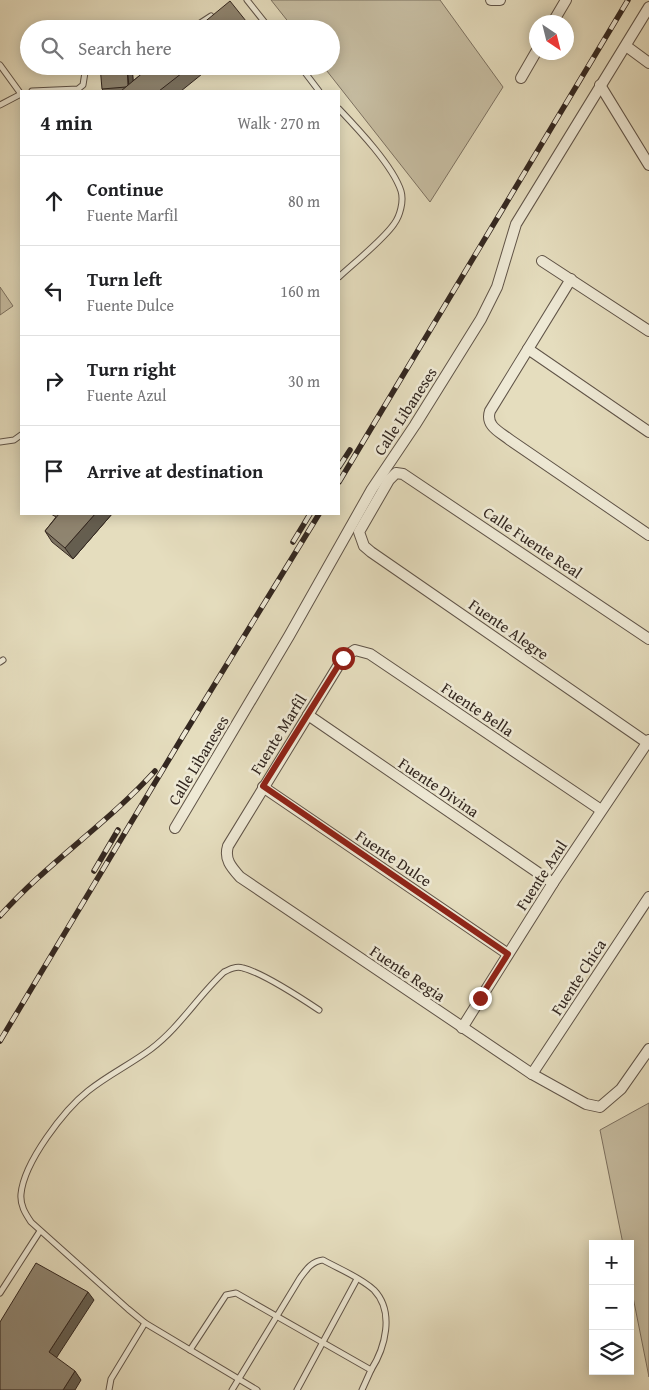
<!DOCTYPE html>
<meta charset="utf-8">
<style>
body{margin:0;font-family:"Gentium Book Plus",serif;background:#f6f6f6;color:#202124}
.controls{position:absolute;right:15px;bottom:15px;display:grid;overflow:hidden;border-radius:0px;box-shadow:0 2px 12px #0003}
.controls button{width:45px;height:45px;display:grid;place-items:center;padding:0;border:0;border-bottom:1px solid #e0e0e0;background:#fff;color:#202124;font:25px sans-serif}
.compass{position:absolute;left:529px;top:15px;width:45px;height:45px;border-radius:50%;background:#fff;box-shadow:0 2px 12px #0003;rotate:145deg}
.stop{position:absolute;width:15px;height:15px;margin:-11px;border:4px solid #8f2418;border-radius:50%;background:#fff}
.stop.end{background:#8f2418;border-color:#fff;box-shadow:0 1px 5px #0008}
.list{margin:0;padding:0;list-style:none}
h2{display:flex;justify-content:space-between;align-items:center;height:65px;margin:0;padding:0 20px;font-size:21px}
h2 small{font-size:16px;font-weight:400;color:#757577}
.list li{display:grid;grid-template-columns:32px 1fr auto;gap:15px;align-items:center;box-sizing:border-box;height:90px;padding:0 20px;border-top:1px solid #e0e0e0}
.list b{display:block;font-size:19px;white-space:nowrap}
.list p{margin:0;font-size:16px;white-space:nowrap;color:#757577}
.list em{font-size:16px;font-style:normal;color:#757577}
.icon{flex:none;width:28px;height:28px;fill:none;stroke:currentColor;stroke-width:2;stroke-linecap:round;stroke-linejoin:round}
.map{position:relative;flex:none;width:649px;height:1390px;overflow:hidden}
.search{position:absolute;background:#fff;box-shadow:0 2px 12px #0003;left:20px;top:20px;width:320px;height:55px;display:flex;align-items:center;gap:12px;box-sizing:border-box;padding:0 18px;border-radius:28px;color:#757577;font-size:19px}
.panel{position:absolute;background:#fff;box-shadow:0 2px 12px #0003;left:20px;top:90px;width:320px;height:425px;border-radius:0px}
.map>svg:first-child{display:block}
.green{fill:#c7bea3;stroke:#7d7262}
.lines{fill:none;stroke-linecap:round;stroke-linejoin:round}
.service-casing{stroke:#605448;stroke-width:7}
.minor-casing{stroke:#605448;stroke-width:12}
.service{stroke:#eee9d5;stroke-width:5}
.minor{stroke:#eee9d5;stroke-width:10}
.rail-casing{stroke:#332720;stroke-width:5.5}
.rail{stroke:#eee9d5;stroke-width:4;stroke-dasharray:11;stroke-linecap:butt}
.wall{fill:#7c7362;stroke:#332720}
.shaded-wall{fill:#655e50;stroke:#332720}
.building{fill:#908672;stroke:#332720}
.route{stroke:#8f2418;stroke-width:6}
.labels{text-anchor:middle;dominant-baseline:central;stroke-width:5;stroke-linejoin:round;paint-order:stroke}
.street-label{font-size:16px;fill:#332720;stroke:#eee9d5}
</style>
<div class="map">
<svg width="649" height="1390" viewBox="0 0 649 1390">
<rect width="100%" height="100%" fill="#e5ddbe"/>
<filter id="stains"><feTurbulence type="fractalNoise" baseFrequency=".004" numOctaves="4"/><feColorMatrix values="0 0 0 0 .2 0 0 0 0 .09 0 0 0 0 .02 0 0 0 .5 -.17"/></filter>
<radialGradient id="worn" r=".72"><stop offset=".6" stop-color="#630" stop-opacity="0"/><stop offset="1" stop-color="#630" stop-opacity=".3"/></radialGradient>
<g class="green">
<path d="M271,0H440L503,87L430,202L323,66H331V29H294Z"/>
<path d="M0,287L13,306L0,315Z"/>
<path d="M649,1103V1377L630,1282V1244H623L600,1130Z"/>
</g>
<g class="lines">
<defs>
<g id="service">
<path d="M247,0L270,29"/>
<path d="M93,29L114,26L132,29"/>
<path d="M191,29L211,16"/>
<path d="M0,65L21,94"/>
<path d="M300,66L319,91"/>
<path d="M32,91L78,89L83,85L86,66"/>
<path d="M0,105L21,94"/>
<path d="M339,109C358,129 393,166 401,191C404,201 400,216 394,224C383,240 354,263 339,277"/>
<path d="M0,442L14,440L21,435"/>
<path d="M0,662L3,660"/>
<path d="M0,1293L40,1231"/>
<path d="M190,1350L226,1295L236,1293L371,1370L362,1390"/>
<path d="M109,1390L111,1379L145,1323"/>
<path d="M232,1390L300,1278C306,1270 312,1261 323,1260C339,1269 360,1277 374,1290C395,1312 385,1348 371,1370"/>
<path d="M257,1390L145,1323L128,1309L31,1222C25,1213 20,1205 21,1194C24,1162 64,1110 88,1091C108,1075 131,1064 151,1049C180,1027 198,996 224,972C230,969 236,966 243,968C263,973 301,998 319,1010"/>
<path d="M297,1390L357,1279"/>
</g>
<g id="minor">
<path d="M491,0H500"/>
<path d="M553,22L566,0"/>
<path d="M626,46L649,63"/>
<path d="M521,78L536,52"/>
<path d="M600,85L649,165"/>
<path d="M542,261L649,331"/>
<path d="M571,279L490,411C485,426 500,432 510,440L649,535"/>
<path d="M528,349L649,432"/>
<path d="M649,639L403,474L396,473L389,480L359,532L364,546L371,552L649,744"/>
<path d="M308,715L553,883"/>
<path d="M263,787L508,954"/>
<path d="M601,810L370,654L355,650L343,658L228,846C224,859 231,867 240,877L532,1074L586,1104L600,1107L621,1089L649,1049"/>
<path d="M175,828L289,636L372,489L415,425L481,319L497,287L516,224L649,7"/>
<path d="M462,1028L553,883L649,740"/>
<path d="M532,1074L649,897"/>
</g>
</defs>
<use href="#service" class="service-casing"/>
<use href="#minor" class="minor-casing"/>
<use href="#service" class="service"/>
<use href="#minor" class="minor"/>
<defs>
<g id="rail">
<path d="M339,467L350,450"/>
<path d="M339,482L628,0"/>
<path d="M293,542L310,514"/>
<path d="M94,871L118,830"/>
<path d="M0,916C47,863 107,824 155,771"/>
<path d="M0,1041L183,736L319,514"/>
</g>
</defs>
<use href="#rail" class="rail-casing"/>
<use href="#rail" class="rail"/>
</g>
<g class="wall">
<path d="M246,21L252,29H196Z"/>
<path d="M132,66L133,81L151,66H212L181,91H104L102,89Z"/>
<path d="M51,514H112L73,559L52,542L45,531L56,517Z"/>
</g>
<g class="shaded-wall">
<path d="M127,66H132L134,91L129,87Z"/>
<path d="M95,514H112L73,559L65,548Z"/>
<path d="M88,1292L94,1300L55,1360L49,1352Z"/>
<path d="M75,1371L81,1380L75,1390H63Z"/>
</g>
<g class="building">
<path d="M230,1L246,21L237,29H196Z"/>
<path d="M100,66H127L128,85L126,87L102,89Z"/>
<path d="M151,66H191L159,91H121Z"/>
<path d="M59,514H95L65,548L45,531Z"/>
<path d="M36,1263L88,1292L49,1352L75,1371L63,1390H0V1322Z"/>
</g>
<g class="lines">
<path class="route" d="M343,658L263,786L508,954L480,998"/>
</g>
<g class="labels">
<g class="street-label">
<text transform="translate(405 411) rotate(-57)">Calle Libaneses</text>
<text transform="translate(533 542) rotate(34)">Calle Fuente Real</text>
<text transform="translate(509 629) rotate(35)">Fuente Alegre</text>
<text transform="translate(478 709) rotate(34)">Fuente Bella</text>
<text transform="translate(278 734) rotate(-58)">Fuente Marfil</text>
<text transform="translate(198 760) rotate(-59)">Calle Libaneses</text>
<text transform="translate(439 787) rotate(34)">Fuente Divina</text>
<text transform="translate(394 858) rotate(34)">Fuente Dulce</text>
<text transform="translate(541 875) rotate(-57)">Fuente Azul</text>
<text transform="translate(408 973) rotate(34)">Fuente Regia</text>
<text transform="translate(578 977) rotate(-57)">Fuente Chica</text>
</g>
</g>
<rect width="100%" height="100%" filter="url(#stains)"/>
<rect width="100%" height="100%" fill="url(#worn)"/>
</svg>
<div class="controls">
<button>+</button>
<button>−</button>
<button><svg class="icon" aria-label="layers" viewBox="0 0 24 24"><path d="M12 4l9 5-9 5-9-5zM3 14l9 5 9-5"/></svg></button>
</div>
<svg class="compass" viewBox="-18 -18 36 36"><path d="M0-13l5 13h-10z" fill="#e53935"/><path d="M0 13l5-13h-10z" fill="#757577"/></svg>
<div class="stop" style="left:343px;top:658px"></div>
<div class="stop end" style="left:480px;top:998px"></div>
<div class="search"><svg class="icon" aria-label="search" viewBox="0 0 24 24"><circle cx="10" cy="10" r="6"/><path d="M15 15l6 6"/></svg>Search here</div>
<section class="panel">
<h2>4 min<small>Walk · 270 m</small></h2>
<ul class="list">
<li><svg class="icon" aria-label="ahead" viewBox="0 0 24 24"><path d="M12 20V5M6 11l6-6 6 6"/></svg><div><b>Continue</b><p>Fuente Marfil</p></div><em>80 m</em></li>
<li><svg class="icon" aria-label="left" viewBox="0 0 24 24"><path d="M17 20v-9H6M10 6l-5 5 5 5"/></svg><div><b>Turn left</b><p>Fuente Dulce</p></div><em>160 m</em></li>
<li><svg class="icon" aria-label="right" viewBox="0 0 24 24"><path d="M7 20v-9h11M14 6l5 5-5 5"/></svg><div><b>Turn right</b><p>Fuente Azul</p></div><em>30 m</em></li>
<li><svg class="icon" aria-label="arrive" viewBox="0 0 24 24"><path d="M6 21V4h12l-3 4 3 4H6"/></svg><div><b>Arrive at destination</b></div></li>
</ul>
</section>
</div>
